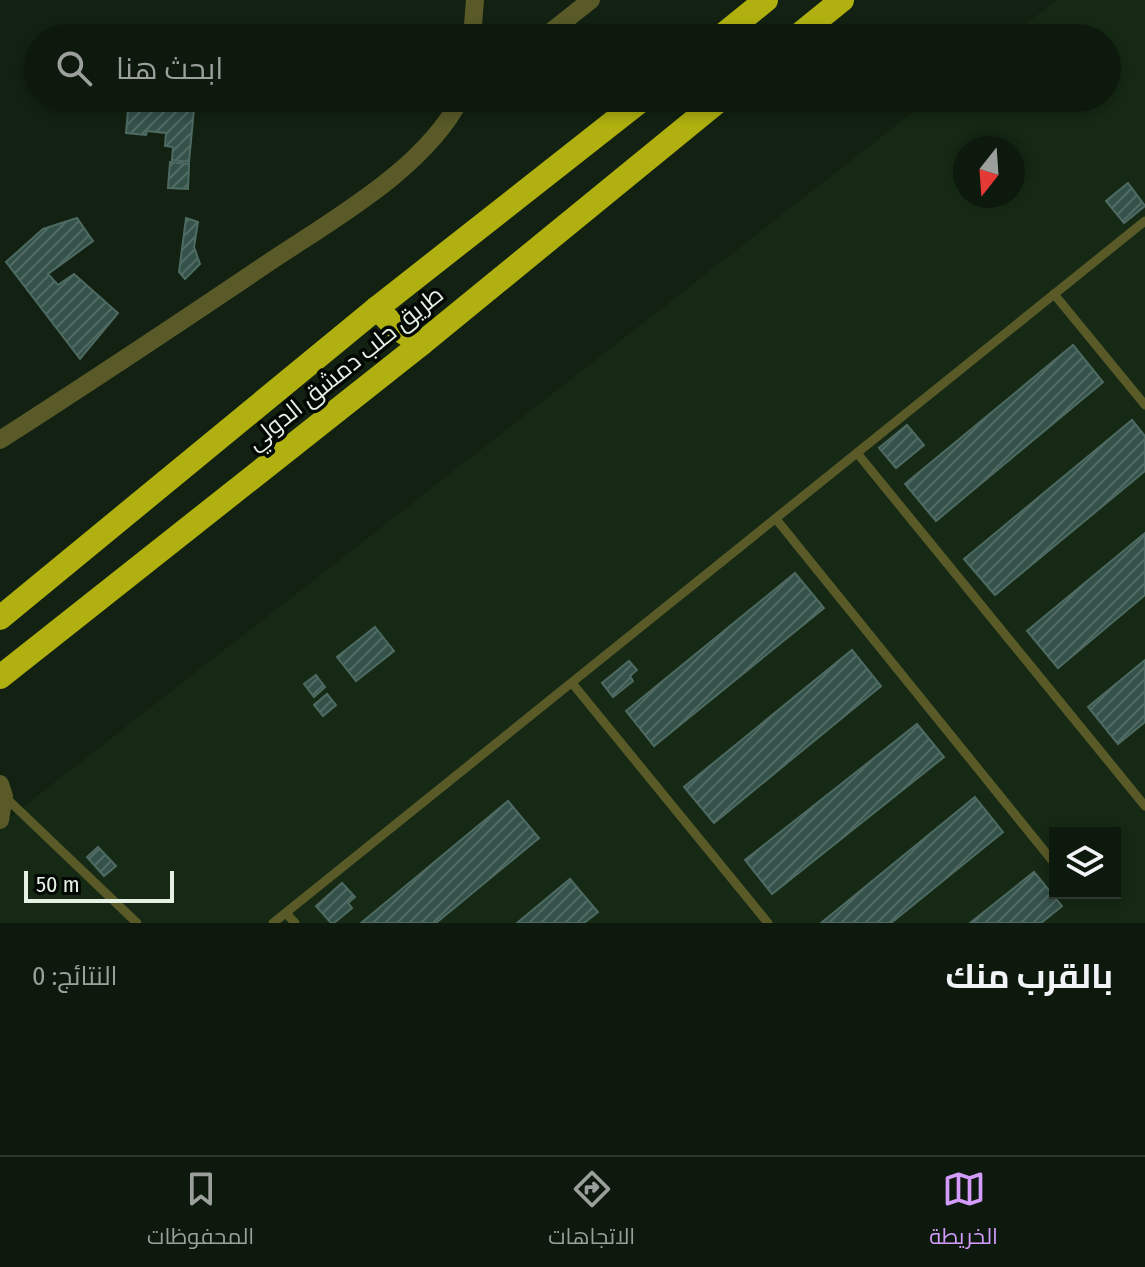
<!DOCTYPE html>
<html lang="ar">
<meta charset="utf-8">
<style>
body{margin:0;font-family:"Fira Sans Condensed",Cairo,sans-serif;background:#1c261b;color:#f1f3f6;direction:rtl}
.controls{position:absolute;right:24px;bottom:24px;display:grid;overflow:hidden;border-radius:0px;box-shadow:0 4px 12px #0003}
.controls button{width:72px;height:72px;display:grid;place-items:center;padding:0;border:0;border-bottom:2px solid #2e382e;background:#0e190d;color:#f1f3f6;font:40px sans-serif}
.compass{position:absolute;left:953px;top:136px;width:72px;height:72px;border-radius:50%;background:#0e190d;box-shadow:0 4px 12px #0003;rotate:197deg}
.scale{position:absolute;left:24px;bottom:20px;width:150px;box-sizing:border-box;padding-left:8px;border:4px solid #e6f1e6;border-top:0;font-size:22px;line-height:28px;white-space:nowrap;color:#e6f1e6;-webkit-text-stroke:6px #040804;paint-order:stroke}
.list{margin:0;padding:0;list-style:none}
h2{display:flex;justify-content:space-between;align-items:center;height:104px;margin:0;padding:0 32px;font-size:34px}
h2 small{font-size:26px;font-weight:400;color:#9ba09d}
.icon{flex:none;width:44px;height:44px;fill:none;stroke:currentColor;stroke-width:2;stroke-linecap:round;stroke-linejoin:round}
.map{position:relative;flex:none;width:1145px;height:923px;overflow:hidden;direction:ltr}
.search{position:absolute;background:#0e190d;box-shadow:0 4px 12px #0003;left:24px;right:24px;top:24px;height:88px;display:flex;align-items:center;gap:20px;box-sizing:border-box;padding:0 28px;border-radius:44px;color:#9ba09d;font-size:30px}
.sheet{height:232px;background:#0e190d}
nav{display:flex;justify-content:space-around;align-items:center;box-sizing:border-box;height:112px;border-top:2px solid #2e382e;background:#0e190d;font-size:22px;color:#9ba09d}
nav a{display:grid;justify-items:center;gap:4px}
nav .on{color:#d39cfc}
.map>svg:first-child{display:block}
.built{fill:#152914;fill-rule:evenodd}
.building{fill:url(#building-hatch);stroke:#4e6b63;stroke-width:2}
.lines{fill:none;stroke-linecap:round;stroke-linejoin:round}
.lane{stroke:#595a28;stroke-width:9}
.street{stroke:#595a28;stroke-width:18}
.highway{stroke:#b0b110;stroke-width:24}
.labels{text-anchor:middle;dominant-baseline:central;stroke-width:7;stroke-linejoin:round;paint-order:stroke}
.street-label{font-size:24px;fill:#e6f1e6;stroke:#040804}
</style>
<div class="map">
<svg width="1145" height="923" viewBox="0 0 1145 923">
<defs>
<pattern id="building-hatch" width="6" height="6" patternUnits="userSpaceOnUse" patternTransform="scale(2)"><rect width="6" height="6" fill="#35524a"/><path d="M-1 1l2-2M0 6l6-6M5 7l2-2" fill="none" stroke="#526b64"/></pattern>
</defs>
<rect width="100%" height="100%" fill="#122111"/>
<path class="built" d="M1057,0H1145V923H0V825L931,98H1107V38H1008ZM965,148H1013V196H965ZM1055,833H1115V893H1055Z"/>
<g class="building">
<path d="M129,98L158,101L159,98H195L189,162L172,160L173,147L165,146L166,133L147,131L146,135L126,133Z"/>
<path d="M170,162L189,164L188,189L168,188Z"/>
<path d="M1128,183L1145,206L1124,223L1106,201Z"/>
<path d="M77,218L93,241L48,274L58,285L74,274L118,313L80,359L6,262L43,229Z"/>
<path d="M186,218L198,222L194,247L200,264L185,279L179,272Z"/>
<path d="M1073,345L1103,382L936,521L905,484Z"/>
<path d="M1132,420L1145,436V471L995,595L964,559Z"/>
<path d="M907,425L924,445L896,468L879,448Z"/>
<path d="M1145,533V595L1058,668L1027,631Z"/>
<path d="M795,573L824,608L654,746L626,711Z"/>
<path d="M375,627L394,651L356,681L337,657Z"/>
<path d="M852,650L881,686L714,823L684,787Z"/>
<path d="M1145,660V722L1118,744L1088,707Z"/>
<path d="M629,661L637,670L630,676L633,681L613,697L602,683Z"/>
<path d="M316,675L325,687L314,697L304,684Z"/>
<path d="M327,694L336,705L323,716L314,705Z"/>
<path d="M917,724L944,757L772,894L745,860Z"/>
<path d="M975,797L1003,832L891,923H821Z"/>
<path d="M508,801L539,838L436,923H361Z"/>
<path d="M98,847L116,866L104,876L87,857Z"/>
<path d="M1034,872L1062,906L1041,923H970Z"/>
<path d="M570,879L598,912L584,923H517Z"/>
<path d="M342,883L355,897L348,903L352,908L334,923H331L316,906Z"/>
</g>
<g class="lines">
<g class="lane">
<path d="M1054,294L1145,405"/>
<path d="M857,453L1145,806"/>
<path d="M776,519L1055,864"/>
<path d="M572,683L768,923"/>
<path d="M4,796L137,923"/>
<path d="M286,913L295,923"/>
<path d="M273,923L1145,221"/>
</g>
<g class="street">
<path d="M472,38L475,0"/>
<path d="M543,38L591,0"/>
<path d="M0,440C87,384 173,327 259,269C326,223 423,172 461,98"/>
<path d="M0,784L4,796L0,820"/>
</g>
<g class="highway">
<path d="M719,38L766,0"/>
<path d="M795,38L842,0"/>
<path d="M377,308L394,326L421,344"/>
<path d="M0,618L377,308L644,98"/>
<path d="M0,677L421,344L722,98"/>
</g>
</g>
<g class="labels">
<g class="street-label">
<text transform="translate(345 368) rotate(-39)">طريق حلب دمشق الدولي</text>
</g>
</g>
</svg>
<div class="controls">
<button><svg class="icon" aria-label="layers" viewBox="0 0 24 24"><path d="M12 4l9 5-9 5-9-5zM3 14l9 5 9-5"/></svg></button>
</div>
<svg class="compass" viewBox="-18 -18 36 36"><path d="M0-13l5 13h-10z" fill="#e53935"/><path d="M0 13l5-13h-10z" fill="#9ba09d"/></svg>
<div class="scale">50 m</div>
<div class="search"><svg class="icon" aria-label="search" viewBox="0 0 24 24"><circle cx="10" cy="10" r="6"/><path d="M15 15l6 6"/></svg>ابحث هنا</div>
</div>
<section class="sheet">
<h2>بالقرب منك<small>النتائج: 0</small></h2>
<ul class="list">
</ul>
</section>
<nav>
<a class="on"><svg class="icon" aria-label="map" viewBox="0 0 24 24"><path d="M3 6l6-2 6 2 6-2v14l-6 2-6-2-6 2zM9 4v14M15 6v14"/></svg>الخريطة</a>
<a><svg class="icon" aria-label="directions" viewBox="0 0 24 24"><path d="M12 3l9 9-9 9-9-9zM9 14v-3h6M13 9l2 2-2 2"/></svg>الاتجاهات</a>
<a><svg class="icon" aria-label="saved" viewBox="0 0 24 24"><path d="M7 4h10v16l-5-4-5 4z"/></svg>المحفوظات</a>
</nav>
